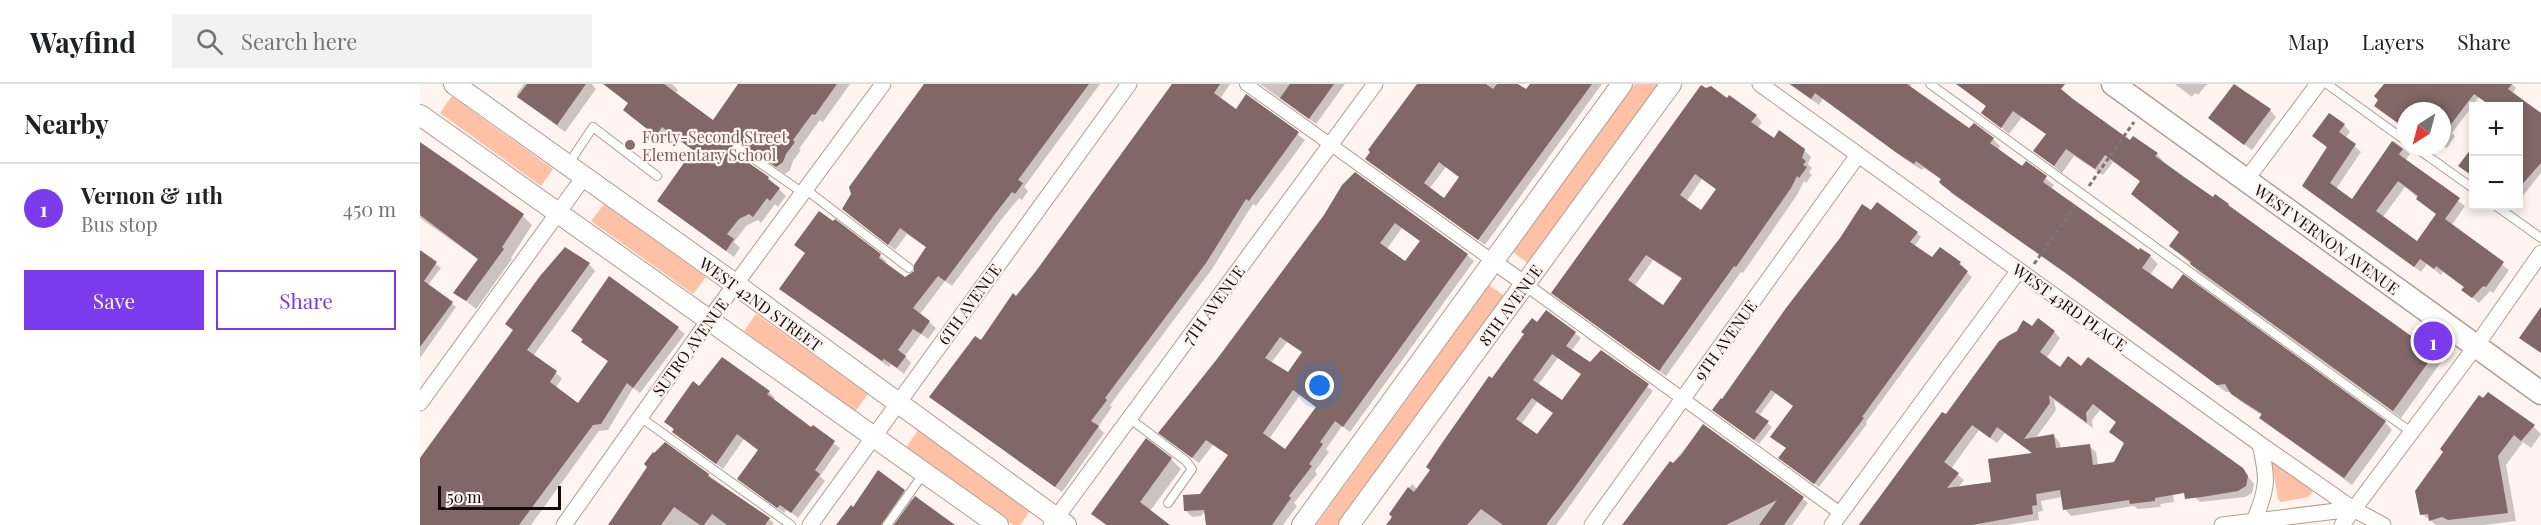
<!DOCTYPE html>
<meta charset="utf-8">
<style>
body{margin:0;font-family:"Playfair Display",serif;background:#f2f2f2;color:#202124}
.controls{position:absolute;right:18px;top:18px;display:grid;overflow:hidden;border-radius:0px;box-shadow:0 3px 9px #0003}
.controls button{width:54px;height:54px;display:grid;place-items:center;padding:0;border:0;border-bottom:2px solid #e0e0e0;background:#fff;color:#202124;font:30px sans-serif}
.compass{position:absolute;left:1977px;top:18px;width:54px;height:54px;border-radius:50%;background:#fff;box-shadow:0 3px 9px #0003;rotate:216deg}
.scale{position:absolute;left:18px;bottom:15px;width:123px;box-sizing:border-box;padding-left:6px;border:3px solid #130b07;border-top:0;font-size:16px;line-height:21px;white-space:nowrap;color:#130b07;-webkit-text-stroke:4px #fff4f0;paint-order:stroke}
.you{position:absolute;left:900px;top:302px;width:21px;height:21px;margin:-15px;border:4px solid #fff;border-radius:50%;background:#1a73e8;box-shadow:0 0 0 9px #1a73e833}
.badge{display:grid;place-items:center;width:39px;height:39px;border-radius:50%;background:#7c3aed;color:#fff;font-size:20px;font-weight:700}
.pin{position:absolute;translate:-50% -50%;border:3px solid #fff;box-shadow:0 2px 6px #0006}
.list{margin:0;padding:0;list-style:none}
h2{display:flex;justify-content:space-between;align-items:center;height:78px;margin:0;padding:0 24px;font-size:26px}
h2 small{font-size:20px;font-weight:400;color:#757577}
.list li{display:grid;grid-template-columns:39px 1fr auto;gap:18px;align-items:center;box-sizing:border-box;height:90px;padding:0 24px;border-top:2px solid #e0e0e0}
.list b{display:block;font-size:22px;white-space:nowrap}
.list p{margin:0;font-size:20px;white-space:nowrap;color:#757577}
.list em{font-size:20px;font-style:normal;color:#757577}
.actions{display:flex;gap:12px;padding:18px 24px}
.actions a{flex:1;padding:14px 0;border:2px solid #7c3aed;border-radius:0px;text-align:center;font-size:21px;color:#7c3aed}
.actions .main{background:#7c3aed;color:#fff}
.icon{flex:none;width:33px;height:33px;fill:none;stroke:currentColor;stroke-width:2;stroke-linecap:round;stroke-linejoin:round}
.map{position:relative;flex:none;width:2121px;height:441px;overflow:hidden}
header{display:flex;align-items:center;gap:36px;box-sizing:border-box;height:84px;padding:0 30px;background:#fff;border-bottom:2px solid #e0e0e0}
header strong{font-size:28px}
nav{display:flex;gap:33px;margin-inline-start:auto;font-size:21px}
.search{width:420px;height:54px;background:#f2f2f2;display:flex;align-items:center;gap:15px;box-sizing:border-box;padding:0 21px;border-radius:0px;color:#757577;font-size:22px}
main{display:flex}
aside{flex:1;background:#fff}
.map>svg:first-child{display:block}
.grass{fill:#fec1a6}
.shadow{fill:#0003;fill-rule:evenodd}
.building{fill:#816866;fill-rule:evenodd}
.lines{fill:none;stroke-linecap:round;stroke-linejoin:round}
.service-casing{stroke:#b59c92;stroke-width:10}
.pedestrian-casing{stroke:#b59c92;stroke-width:14}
.minor-casing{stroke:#b59c92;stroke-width:17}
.tertiary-casing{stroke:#b59c92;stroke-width:22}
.secondary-casing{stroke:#b59c92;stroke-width:25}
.path{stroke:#7e7571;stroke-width:3;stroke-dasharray:4.5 3;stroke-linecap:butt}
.service{stroke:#fff;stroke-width:8}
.pedestrian{stroke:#fff;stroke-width:12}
.minor{stroke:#fff;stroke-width:15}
.tertiary{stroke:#fff;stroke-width:20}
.secondary{stroke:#fff;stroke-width:22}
.education-dot{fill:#8d6e63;stroke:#fff4f0;stroke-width:2}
.labels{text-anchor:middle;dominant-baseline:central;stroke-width:4.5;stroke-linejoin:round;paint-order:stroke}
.education-label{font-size:16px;fill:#785e54;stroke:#fff4f0;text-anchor:start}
.street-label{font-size:16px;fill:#130b07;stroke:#fff4f0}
</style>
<header>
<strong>Wayfind</strong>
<div class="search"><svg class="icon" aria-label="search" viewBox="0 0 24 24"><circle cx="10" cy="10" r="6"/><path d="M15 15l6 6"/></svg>Search here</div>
<nav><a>Map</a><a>Layers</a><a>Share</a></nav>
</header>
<main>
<aside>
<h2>Nearby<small></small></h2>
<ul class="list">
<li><span class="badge">1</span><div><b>Vernon &amp; 11th</b><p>Bus stop</p></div><em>450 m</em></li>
</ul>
<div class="actions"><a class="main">Save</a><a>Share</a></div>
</aside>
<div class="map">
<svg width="2121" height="441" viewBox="0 0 2121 441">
<rect width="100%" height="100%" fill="#fff4f0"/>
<g class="grass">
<path d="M1215,0H1242L1110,181L1093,168Z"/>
<path d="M32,12L133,85L121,102L20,29Z"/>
<path d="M184,120L286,193L273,210L171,137Z"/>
<path d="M1069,201L1087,214L922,441H896Z"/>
<path d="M336,230L448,310L435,328L324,247Z"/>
<path d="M498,346L610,427L600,441H593L486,364Z"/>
<path d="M1849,375L1892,404V409L1888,413L1861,418L1858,415L1853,385Z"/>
</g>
<g class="shadow">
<path d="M104,0H172L176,5L145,48L96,11Z"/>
<path d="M197,0H252L258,6L255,10L293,38L320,0H430L403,38L400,36L379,65L381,66L373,77L370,86L365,90L329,65L323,64L319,68L320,74L348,94L366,112L358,123L355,120L341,139L338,136L326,142L314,158L320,164L314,173L239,117L274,67L250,50L244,58L212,33L205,26L209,20L192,6Z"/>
<path d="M505,0H680L604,103L608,107L602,116L599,114L581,136L532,202L525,197L500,230L516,244L508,255L501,250L485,272L491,279L484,290L471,280L469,283L361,205L415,137L460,172L467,178L465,180L485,194L495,189L507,164L487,150L475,166L424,125Z"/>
<path d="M753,0H810L800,15L816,27L827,12L885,56L836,122L833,120L792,185L690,321L692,323L678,343L684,349L642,408L511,313L597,214Z"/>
<path d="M840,0H925L896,40Z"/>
<path d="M998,0H1096L1106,8L1115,0H1182L1065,161L946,75ZM1026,83L1040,94L1024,116L1009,105Z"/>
<path d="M1369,0H1492L1489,3L1549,46L1573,55L1580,62L1578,66L1602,84L1606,79L1634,101L1631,105L1719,168L1730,172L1738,180L1729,192L1965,338L1972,346L1932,401L1849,341L1843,332L1820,317L1811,308H1806L1659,199L1544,118L1531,109L1522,96L1504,84L1502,86L1486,76L1403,15L1399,21Z"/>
<path d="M1538,0H1631L1710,58L1737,70L1744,78L1743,80L1793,115L1808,121L2021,278L1981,334L1779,188L1759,169L1751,162L1760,149L1713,110L1721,98L1693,78L1683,91L1654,72L1642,89L1615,67L1627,51L1602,33L1589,50L1563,29L1567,23Z"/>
<path d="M1755,0H1789L1785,2L1778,11L1775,9L1772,13Z"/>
<path d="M1967,0H2092L2096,4L2092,10L2121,31V89L2098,118V22H2071L2059,13L2032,49L2035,52L2027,64L2022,61V27H1986V49L1983,46L1984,44Z"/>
<path d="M1850,26L1856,33L1832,66L1797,40Z"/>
<path d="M1336,32L1342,38L1338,44L1354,56L1384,66L1391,73L1388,80L1392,84L1389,88L1392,91L1386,99L1384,97L1377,111L1323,189L1321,188L1246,292L1139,215ZM1282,95L1297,106L1281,128L1266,118ZM1233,176L1263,196L1243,223L1214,203Z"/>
<path d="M1924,41L1930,48L1925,54L1941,68L1916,105L1932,117L1974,57L1990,70L1985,77L2045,122L2031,142L2089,186L2073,209L2070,207L2059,219L2043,206L2045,204L2023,188L2021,191L2007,180L2001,188L1884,102L1908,64L1894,52ZM1985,103L2018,131L1997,159L1962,134Z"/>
<path d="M0,59L103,132L112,141L91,174L92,175L56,225L35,208L59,176L0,134Z"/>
<path d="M924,102L1047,171L1054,177L930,348L922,342L906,365L909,368L895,387L897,390L874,419L877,422L863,441H787L786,426L781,432L772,433L766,427L783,412L809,372L793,361L779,379L747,355L799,276L905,131ZM982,144L1001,158L985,180L966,166ZM867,258L883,269L868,290L851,279ZM880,311L897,324L866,367L849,355Z"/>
<path d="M1497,149L1501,153L1494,163L1513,175L1540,179L1544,183L1543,185L1552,193L1446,338L1447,340L1399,403L1365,378L1375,323L1356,309L1339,332L1352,343L1339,360L1298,330Z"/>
<path d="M0,168L21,184L8,201L36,223L0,274Z"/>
<path d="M169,180L175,187L113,272L142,294L136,304L158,321L189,278L169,264L153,246L258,244L265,250L220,309L213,304L188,346L179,347L111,441H0V376L94,247L87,240Z"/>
<path d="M1127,228L1161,254L1151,267L1170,280L1181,268L1233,307L1136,441H971L974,433L971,430L992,400L998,406L1073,296ZM1138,274L1162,291L1142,319L1118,301ZM1117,318L1134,330L1117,352L1101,341Z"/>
<path d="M1612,244L1634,248L1640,254L1626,275L1641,285L1822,385L1834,400L1832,409L1825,413L1780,418L1774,412L1752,403L1754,418L1740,420L1741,423L1718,425L1714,422L1651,432L1645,425L1642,413L1621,417L1623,427L1618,428L1619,436L1587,441H1438L1526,332ZM1634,316L1673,344L1672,336L1680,326L1697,339L1691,348L1706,360L1695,379L1678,381L1676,368L1669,362L1641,365L1640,359L1634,352L1615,355L1636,326ZM1559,346L1577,359L1585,349L1614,370L1573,399L1538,404L1544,396L1531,385Z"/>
<path d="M302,275L349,308L355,314L353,317L420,364L400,392L405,397L378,434L367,425L364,429L319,395L339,366L324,355L303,385L254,348L255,346L252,344Z"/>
<path d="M2063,316L2114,343L2121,350L2111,364L2103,358L2086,381L2096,437L2064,441H2016L2002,430Z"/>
<path d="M1283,342L1388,419L1372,441H1203Z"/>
<path d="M751,375L761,385L730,427L748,441H685L673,430Z"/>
<path d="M288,391L349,435L354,439L352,441H190Z"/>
<path d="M484,407L494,417L532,441H418L433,425Z"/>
</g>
<g class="building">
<path d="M107,0H166L137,41L97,13Z"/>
<path d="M183,0H244L293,36L318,0H417L395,31L392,30L373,56L375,58L366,70L363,78L356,83L320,58L315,57L312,60L313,68L349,93L348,95L360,104L350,117L347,114L333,133L329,130L319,135L307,150L314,155L306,167L237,117L273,66L242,43L236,52L203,26L208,19Z"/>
<path d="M504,0H669L598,96L603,99L595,110L592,108L575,130L525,197L518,192L493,224L510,237L501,250L493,245L478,266L486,272L477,284L464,275L462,277L359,205L385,169L374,161L399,127L413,137L415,135L461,170L459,174L485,193L494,187V181L506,163L480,144L468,161L422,125L431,110L429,103Z"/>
<path d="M752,0H800L794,9L816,25L826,10L879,48L829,117L826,115L786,179L685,314L687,316L671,337L679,342L635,403L509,313L555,252L561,256L593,209L596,212L616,187Z"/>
<path d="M870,0H914L889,35L860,14Z"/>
<path d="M997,0H1066L1073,5L1077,0H1098L1106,5L1110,0H1172L1058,156L945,75L950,68L948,66ZM1019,78L1039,93L1024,114L1004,99Z"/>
<path d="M1370,0H1487L1549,44L1554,39L1574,54L1570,59L1602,82L1606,77L1627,92L1623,98L1719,166L1720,164L1731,171L1722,184L1725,186L1752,205L1763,190L1966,337L1924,394L1839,334L1842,330L1811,310L1805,300L1797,301L1650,192L1535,111L1522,101L1519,98L1521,95L1496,77L1494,80L1477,69L1395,9L1391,15Z"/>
<path d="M1536,0H1645L1641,5L1653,15L1710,56L1713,52L1738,69L1735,72L1767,95L1793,113L1795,110L1809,120L1808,121L2015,269L1973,327L1770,180L1771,178L1749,162L1759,148L1711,110L1720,97L1685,71L1675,85L1646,65L1634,82L1613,67L1626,50L1593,27L1581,44L1561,29L1566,22Z"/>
<path d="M1814,0L1851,25L1824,61L1788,34Z"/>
<path d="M1964,0H2092L2088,5L2121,29V79L2098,105V22H2071L2054,10L2022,52V27H1986V45L1954,22L1958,16L1954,12Z"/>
<path d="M1281,1L1286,4L1291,2L1307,14L1309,11L1337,31L1331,38L1354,54L1359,46L1385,65L1382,74L1386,77L1383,81L1387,83L1379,94L1377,92L1371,104L1316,183L1314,182L1239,287L1131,209ZM1275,90L1296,105L1281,126L1260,111ZM1226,171L1262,194L1243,221L1208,196Z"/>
<path d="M1909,29L1925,40L1919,48L1936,60L1910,99L1932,115L1972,57L1983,65L1979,70L1981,72L2040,114L2025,135L2084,178L2066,203L2063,202L2052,214L2041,206L2044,203L2016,182L2014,185L2000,175L1994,183L1882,102L1907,63L1892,52ZM1978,97L1998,112L1996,115L2016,130L1997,157L1956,127Z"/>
<path d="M0,58L104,130L82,163L84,165L46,217L33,209L58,175L0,131Z"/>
<path d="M2054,61V93L2038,82Z"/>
<path d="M935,88L1048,170L923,343L915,337L900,358L903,360L889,380L892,382L869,412L871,414L852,441H786L784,426L764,427L763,411L780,410L808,371L786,356L772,374L738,349L797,275L904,131L922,101ZM975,139L1000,157L985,177L960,159ZM860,253L882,268L868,288L845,274ZM873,306L896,323L865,365L843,349Z"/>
<path d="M1457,118L1498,148L1490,158L1512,173L1520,163L1541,178L1539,180L1548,187L1442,333L1444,334L1394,400L1358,374L1366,364L1350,353L1373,322L1351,306L1335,328L1349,337L1334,356L1292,326L1301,314L1302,315L1366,224L1420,154L1442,120L1451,126Z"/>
<path d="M145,163L170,179L107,266L137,287L130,298L158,319L188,277L161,258L163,255L151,247L189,192L259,243L213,304L207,299L181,340L173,341L99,441H0V374L93,246L85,240L120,192Z"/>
<path d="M0,166L17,178L4,197L33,218L0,263Z"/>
<path d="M2121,223V269L2099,254Z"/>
<path d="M1126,226L1156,248L1146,262L1170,278L1181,266L1229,300L1152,407L1126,441H1083L1061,425L1047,441H966L972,433L969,430L988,403L994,408L1010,386L1006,383L1022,359L1069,292L1072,294L1104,250L1101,248L1112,234L1117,238ZM1132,270L1161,290L1142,316L1113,296ZM1112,314L1133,329L1117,350L1096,335Z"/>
<path d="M1618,234L1635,247L1620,268L1640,283L1648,272L1661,282L1668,273L1823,384L1828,392L1826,402L1818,407L1782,413L1765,415L1764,409L1735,414V417L1710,420L1709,416L1643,426L1640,406L1616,410L1617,421L1612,422L1613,430L1552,441H1439L1522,328L1526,330L1579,257L1597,247L1603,236L1612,242ZM1629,311L1667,339L1666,329L1673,320L1696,338L1689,348L1704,359L1694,378L1673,381L1670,360L1636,364L1634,350L1604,355L1630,319ZM1552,341L1570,354L1577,343L1612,369L1568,375L1571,398L1527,404L1539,389L1524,378Z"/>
<path d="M302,273L350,307L347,310L391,343L393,341L415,357L395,386L400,390L371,429L360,421L357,424L317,395L338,366L317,350L296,380L252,348L254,345L244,338L273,297L279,302Z"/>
<path d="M2068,308L2115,341L2101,357L2094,351L2078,372L2088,429L2028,436L2022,433L2009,437L2008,430L2000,431L1995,407L2023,368L2020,365L2059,311L2063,314Z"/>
<path d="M1283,340L1384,413L1364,441H1339L1357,416L1306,441H1202L1250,377L1253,379L1261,371Z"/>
<path d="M726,354L752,374L720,418L750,441H687L671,430Z"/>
<path d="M245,358L289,390L288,392L350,434L345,441H307L292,430L284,441H280L254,423L241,441H188L227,383L224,380L233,368L234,369Z"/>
<path d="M458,386L485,406L461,441H416L431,421L433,423Z"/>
<path d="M495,412L535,441H474Z"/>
</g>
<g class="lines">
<defs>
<g id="service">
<path d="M1510,0L1991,348"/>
<path d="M1907,0L1986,57"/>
<path d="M317,63L383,109"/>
<path d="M1995,63L2054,105"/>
<path d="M149,79L173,43L237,92"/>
<path d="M385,105L489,184"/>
<path d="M2076,122L2121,154"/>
<path d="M220,333L371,441"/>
<path d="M709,334L766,377L772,385L748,419"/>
<path d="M467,441L504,389"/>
</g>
<g id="pedestrian">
<path d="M826,0L1073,177"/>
<path d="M1105,200L1420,429"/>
</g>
<g id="minor">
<path d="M1340,0L1840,360L1933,425L1963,441"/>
<path d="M1826,96L1898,0"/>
<path d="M1073,177L1105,200"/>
<path d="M0,319L164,93"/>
<path d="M1834,437C1848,404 1848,394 1840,360"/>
<path d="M144,441L289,236L463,0"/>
<path d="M390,441L709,0"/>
<path d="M631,441L955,0"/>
<path d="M1172,441L1438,71"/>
<path d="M1412,441L1599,186"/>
<path d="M1802,441L1933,425"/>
<path d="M1922,441L2056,262L2121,169"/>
</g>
<g id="tertiary">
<path d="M34,0L315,200L646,441"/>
<path d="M0,31L578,441"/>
<path d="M882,441L1202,0"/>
<path d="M929,441L1251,0"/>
</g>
<path id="secondary" d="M1693,0L2121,309"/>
</defs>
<use href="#service" class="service-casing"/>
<use href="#pedestrian" class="pedestrian-casing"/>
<use href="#minor" class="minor-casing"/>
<use href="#tertiary" class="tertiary-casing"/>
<use href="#secondary" class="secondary-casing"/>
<g class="path">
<path d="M1669,102L1714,38"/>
<path d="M1614,180L1657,119"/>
</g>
<use href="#service" class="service"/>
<use href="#pedestrian" class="pedestrian"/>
<use href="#minor" class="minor"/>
<use href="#tertiary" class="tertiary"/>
<use href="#secondary" class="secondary"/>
</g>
<circle class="education-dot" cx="210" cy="61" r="6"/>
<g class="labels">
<g class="education-label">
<text x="222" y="52">Forty-Second Street<tspan x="222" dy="18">Elementary School</tspan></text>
</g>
<g class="street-label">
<text transform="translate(1907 155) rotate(36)">WEST VERNON AVENUE</text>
<text transform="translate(341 220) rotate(36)">WEST 42ND STREET</text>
<text transform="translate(549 220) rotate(-54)">6TH AVENUE</text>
<text transform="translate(793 221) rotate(-54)">7TH AVENUE</text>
<text transform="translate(1090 221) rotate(-54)">8TH AVENUE</text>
<text transform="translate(1650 223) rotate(36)">WEST 43RD PLACE</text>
<text transform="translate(1305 256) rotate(-54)">9TH AVENUE</text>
<text transform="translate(270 263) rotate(-54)">SUTRO AVENUE</text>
</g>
</g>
</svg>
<div class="controls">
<button>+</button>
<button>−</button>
</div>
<svg class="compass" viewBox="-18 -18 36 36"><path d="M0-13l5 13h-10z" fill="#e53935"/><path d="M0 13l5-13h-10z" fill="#757577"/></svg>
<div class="scale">50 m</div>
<div class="you"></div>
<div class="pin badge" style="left:2013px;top:257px">1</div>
</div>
</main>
